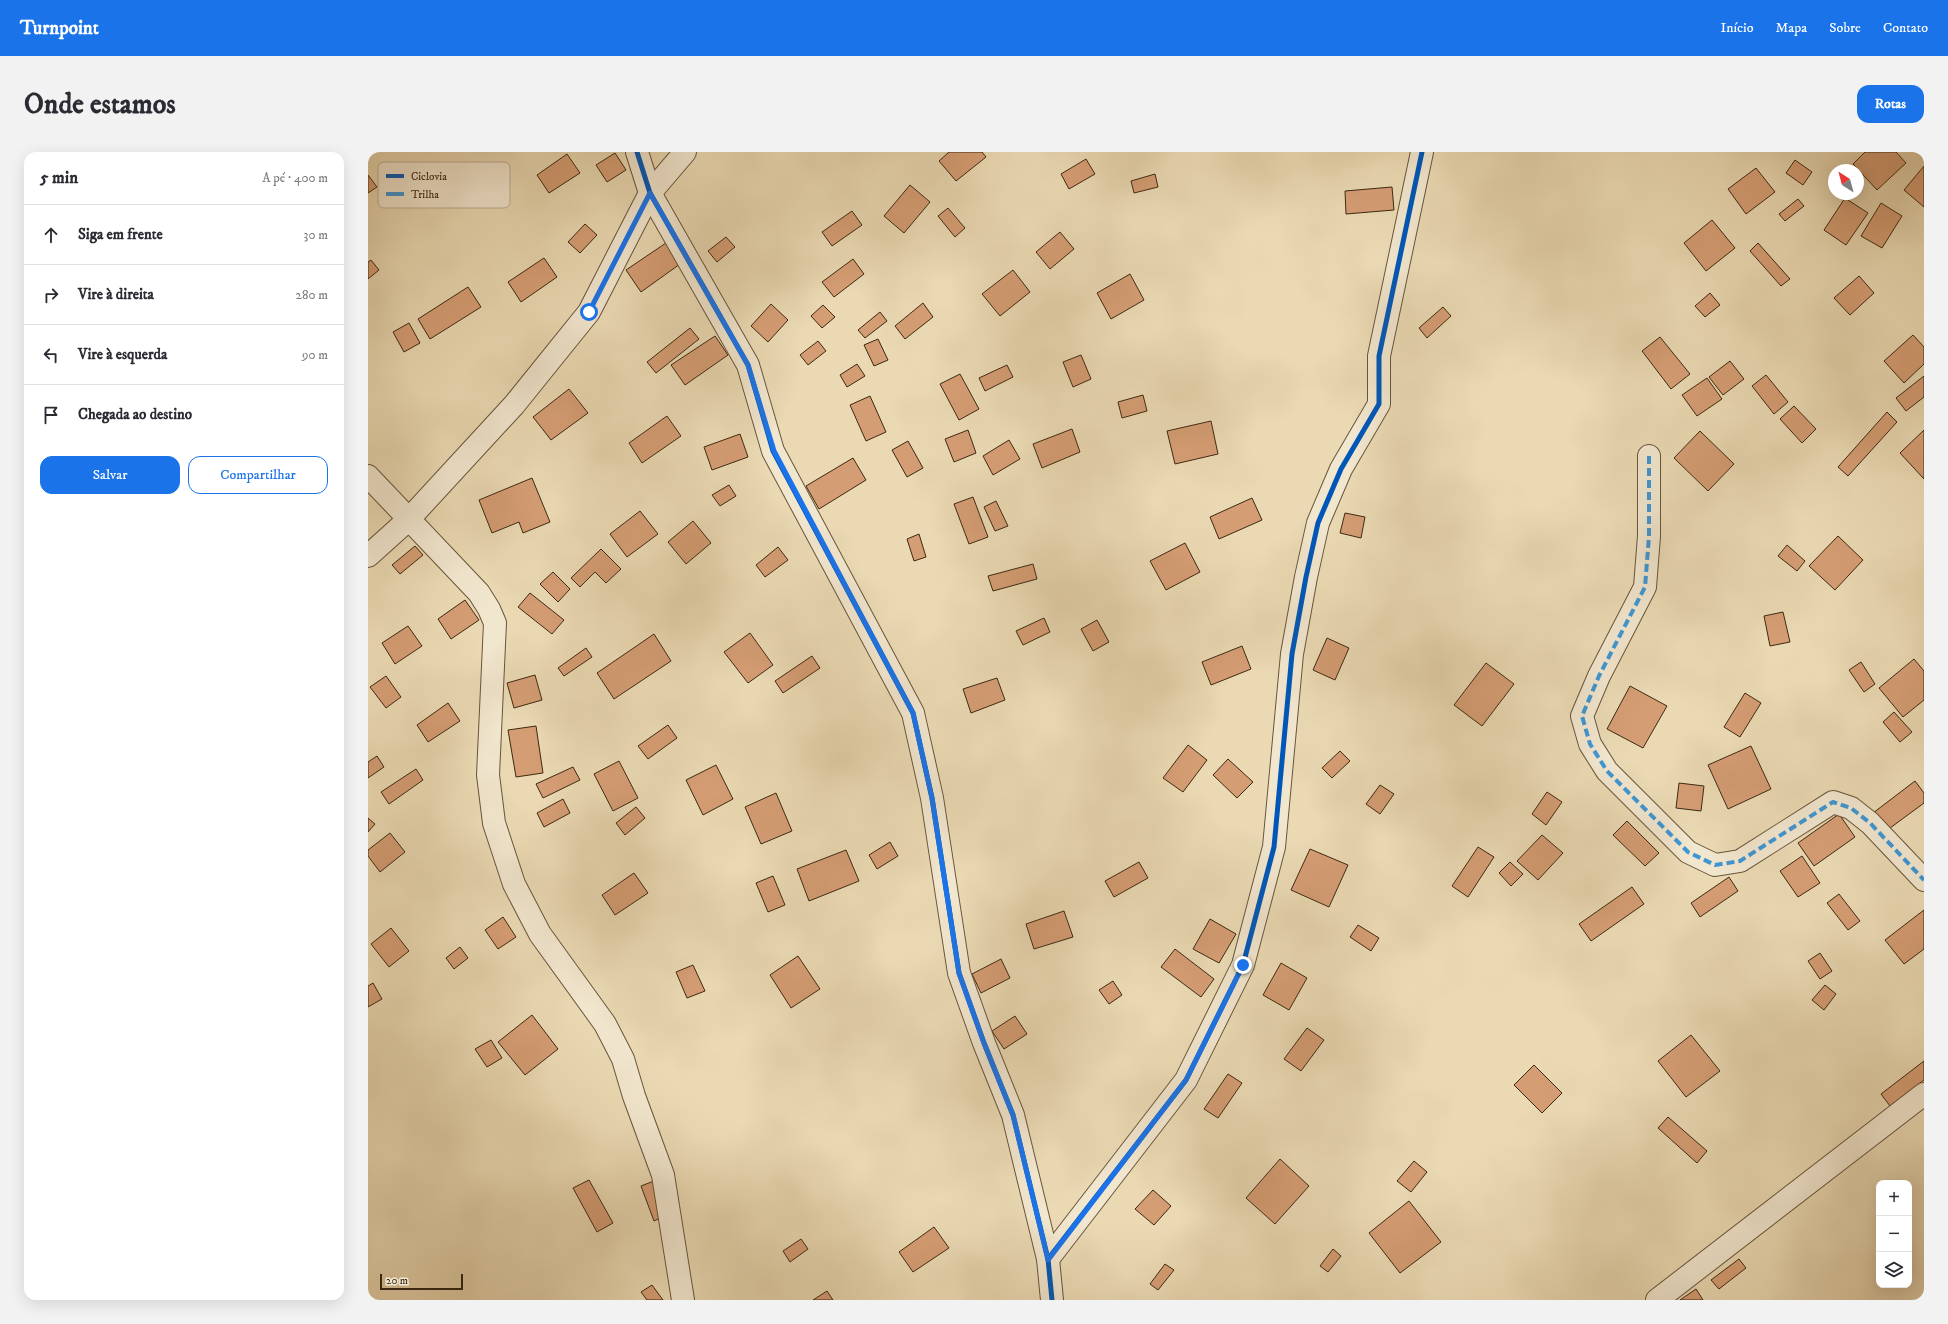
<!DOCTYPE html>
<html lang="pt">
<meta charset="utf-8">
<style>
body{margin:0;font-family:"IM FELL DW Pica",serif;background:#f2f2f3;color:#2b2b33}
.controls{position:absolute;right:12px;bottom:12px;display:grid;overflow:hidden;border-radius:8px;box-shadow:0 4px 16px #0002}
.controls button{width:36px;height:36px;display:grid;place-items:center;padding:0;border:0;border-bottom:1px solid #e1e1e2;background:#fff;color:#2b2b33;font:20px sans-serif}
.compass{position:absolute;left:1460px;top:12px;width:36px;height:36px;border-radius:50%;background:#fff;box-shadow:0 4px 16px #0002;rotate:324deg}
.scale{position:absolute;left:12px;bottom:10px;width:83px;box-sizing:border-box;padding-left:4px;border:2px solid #3d2912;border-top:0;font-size:11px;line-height:14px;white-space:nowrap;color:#3d2912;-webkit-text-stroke:3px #f1e6ce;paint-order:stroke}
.stop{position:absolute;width:12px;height:12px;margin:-9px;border:3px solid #1a73e8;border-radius:50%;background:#fff}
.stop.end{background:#1a73e8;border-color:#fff;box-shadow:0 1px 4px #0008}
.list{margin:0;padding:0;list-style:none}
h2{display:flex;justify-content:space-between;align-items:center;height:52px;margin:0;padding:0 16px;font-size:17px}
h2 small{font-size:13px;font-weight:400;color:#7c7c81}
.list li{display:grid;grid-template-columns:26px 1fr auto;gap:12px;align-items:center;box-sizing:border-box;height:60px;padding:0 16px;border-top:1px solid #e1e1e2}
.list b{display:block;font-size:15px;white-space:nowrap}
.list em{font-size:13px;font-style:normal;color:#7c7c81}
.actions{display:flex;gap:8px;padding:12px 16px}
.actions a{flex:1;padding:9px 0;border:1px solid #1a73e8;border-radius:12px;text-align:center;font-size:14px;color:#1a73e8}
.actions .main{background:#1a73e8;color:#fff}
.icon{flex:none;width:22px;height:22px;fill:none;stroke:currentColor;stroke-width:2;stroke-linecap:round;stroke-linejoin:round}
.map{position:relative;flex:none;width:1556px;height:1148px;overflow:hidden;border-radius:12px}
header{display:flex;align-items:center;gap:24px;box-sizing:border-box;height:56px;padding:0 20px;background:#1a73e8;color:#fff}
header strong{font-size:19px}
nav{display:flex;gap:22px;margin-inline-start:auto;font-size:14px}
.intro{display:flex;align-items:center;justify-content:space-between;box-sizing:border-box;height:96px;padding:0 24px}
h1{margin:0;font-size:28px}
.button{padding:10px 18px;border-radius:12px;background:#1a73e8;color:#fff;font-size:14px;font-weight:700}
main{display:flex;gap:24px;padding:0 24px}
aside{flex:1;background:#fff;border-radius:12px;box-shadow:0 4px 16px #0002}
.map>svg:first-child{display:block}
.building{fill:#d59d74;stroke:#3d2912}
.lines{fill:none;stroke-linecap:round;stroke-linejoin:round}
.minor-casing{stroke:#68553a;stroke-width:24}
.minor{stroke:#f1e6ce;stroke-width:22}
.quiet{stroke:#3f96d3;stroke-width:4;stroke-dasharray:8 4;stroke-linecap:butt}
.cycleway-casing{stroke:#f1e6ce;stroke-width:8}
.cycleway{stroke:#0057b8;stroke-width:5}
.route{stroke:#1a73e8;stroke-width:5}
.key{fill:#f1e6ce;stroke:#bbad96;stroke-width:1}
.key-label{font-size:11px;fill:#3d2912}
</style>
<header>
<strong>Turnpoint</strong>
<nav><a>Início</a><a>Mapa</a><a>Sobre</a><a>Contato</a></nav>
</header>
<div class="intro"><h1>Onde estamos</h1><a class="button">Rotas</a></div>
<main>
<aside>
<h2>5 min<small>A pé · 400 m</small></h2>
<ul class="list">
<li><svg class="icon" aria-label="ahead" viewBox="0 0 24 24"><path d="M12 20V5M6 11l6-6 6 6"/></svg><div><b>Siga em frente</b></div><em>30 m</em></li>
<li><svg class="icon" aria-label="right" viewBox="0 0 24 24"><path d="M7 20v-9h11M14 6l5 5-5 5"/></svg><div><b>Vire à direita</b></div><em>280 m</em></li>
<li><svg class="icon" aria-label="left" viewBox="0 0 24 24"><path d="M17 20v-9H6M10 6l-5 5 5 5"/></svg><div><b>Vire à esquerda</b></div><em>90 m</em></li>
<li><svg class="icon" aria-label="arrive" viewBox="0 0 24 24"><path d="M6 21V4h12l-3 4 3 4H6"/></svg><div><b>Chegada ao destino</b></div></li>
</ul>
<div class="actions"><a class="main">Salvar</a><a>Compartilhar</a></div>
</aside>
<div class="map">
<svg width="1556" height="1148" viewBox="0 0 1556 1148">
<rect width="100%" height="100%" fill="#ead9b3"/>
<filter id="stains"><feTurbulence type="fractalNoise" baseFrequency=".005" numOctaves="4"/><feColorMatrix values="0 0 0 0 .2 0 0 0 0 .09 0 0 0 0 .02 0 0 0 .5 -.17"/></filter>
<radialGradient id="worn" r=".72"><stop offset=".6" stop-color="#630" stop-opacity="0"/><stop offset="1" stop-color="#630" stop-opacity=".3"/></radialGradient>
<g class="building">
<path d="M581,0H614L618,5L588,29L571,9Z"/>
<path d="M1497,0H1528L1538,11L1509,38L1485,12Z"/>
<path d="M247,1L258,18L239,30L228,13Z"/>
<path d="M199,2L212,21L181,41L169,23Z"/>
<path d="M718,7L727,22L701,37L693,22Z"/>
<path d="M1427,8L1444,20L1435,33L1418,21Z"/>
<path d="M1556,14V55L1536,38Z"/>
<path d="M1388,16L1407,40L1378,62L1360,37Z"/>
<path d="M787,22L790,35L766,41L763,29Z"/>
<path d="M0,23L9,35L0,41Z"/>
<path d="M542,33L562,50L536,81L516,64Z"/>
<path d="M1024,35L1026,58L978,62L977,39Z"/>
<path d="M1477,46L1500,61L1478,93L1456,78Z"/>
<path d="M1430,47L1436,54L1417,69L1411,62Z"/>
<path d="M1513,51L1534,64L1514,96L1493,84Z"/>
<path d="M580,56L597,76L587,85L570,64Z"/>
<path d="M484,59L494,73L464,94L454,80Z"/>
<path d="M1344,68L1367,96L1338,119L1316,91Z"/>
<path d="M217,72L229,83L212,101L200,90Z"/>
<path d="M692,80L706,97L682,117L668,100Z"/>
<path d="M358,85L367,95L349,110L340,99Z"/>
<path d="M298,91L312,112L273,140L258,118Z"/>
<path d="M1390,91L1422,127L1413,134L1382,99Z"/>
<path d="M176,106L189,125L153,150L140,130Z"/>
<path d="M485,107L496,122L466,145L454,130Z"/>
<path d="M3,108L11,118L0,127V110Z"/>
<path d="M645,118L662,140L632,164L614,142Z"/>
<path d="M762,122L776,148L743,167L729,141Z"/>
<path d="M1491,124L1506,141L1482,163L1466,146Z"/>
<path d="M100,135L113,155L62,187L50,167Z"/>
<path d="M1342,141L1352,153L1337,165L1327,154Z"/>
<path d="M555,151L565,165L537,187L527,174Z"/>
<path d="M403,152L420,168L400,190L383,174Z"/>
<path d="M455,153L467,165L454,176L443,164Z"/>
<path d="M1075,155L1083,164L1059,186L1051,176Z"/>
<path d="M512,160L519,169L497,186L490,178Z"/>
<path d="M41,171L52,191L36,200L25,180Z"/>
<path d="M322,176L331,187L288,221L279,210Z"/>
<path d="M1545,183L1556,195V212L1536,231L1516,209Z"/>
<path d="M347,184L360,203L317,233L303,213Z"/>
<path d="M1292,185L1322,222L1303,237L1274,199Z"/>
<path d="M510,187L520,208L506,214L496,193Z"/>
<path d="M450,189L458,199L440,213L432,203Z"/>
<path d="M713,203L723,227L705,235L695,210Z"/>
<path d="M1362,209L1376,227L1355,243L1341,225Z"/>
<path d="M489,212L497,224L479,235L472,223Z"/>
<path d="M639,213L645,225L617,239L611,226Z"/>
<path d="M592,222L611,257L591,268L572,232Z"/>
<path d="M1398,223L1420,250L1406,262L1384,234Z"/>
<path d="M1556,224V245L1538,259L1528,246Z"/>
<path d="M1339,226L1354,247L1329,264L1314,243Z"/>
<path d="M201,237L220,261L183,288L165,265Z"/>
<path d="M775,243L779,259L754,266L750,250Z"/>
<path d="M502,244L518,280L498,289L482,253Z"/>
<path d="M1426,254L1448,277L1434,291L1412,267Z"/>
<path d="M1519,260L1529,270L1480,324L1470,315Z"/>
<path d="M299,264L313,284L274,311L261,291Z"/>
<path d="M843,269L850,302L807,312L799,279Z"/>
<path d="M704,277L712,300L674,316L665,292Z"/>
<path d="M600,278L608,301L586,310L577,287Z"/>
<path d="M1556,278V327L1532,301Z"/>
<path d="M1332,279L1366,312L1340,339L1306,306Z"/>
<path d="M372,282L380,305L344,318L336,295Z"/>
<path d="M641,288L652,307L625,323L615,304Z"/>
<path d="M540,289L555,316L539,325L524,298Z"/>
<path d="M485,306L498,328L451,357L438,334Z"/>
<path d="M164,326L182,370L155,381L151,370L124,381L111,348Z"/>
<path d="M361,333L368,344L352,354L344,343Z"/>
<path d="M605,345L620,385L601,392L586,352Z"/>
<path d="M884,346L894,368L851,387L842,365Z"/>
<path d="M628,349L640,374L627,379L616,355Z"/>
<path d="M272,359L290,382L259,405L242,382Z"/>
<path d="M977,361L997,365L993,386L972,381Z"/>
<path d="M325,369L343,391L318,412L300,390Z"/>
<path d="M551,382L558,405L546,409L539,387Z"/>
<path d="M1470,384L1495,408L1467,438L1441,414Z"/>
<path d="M817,391L832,420L798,438L782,409Z"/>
<path d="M1419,393L1437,409L1429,419L1410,404Z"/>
<path d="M47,394L55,403L32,422L24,413Z"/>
<path d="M410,395L420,408L397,425L388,413Z"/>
<path d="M233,397L253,417L238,431L227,420L212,435L203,426Z"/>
<path d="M665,412L669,427L625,439L620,424Z"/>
<path d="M185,420L202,437L190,450L172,432Z"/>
<path d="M162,441L196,468L184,482L150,455Z"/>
<path d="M97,448L111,468L83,487L70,467Z"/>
<path d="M1415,460L1422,490L1402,494L1396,464Z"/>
<path d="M676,466L682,480L655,493L648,479Z"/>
<path d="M729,468L741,490L725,499L713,477Z"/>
<path d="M40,474L54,494L27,512L14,491Z"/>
<path d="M382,481L405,513L380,531L356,500Z"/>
<path d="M286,482L303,509L246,547L229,521Z"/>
<path d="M959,486L981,496L967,528L945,518Z"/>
<path d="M874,494L883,517L843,533L834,510Z"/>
<path d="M218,496L224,505L196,524L190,516Z"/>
<path d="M444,504L452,516L415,541L407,529Z"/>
<path d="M1546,507L1556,519V548L1535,565L1511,536Z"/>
<path d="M1493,510L1507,532L1496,540L1481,518Z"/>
<path d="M1118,511L1146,532L1114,574L1086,553Z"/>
<path d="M167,523L174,548L146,556L139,531Z"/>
<path d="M18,524L33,545L18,556L2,535Z"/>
<path d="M629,526L637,548L603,561L595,537Z"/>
<path d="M1262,534L1299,554L1275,596L1239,577Z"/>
<path d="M1377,541L1393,551L1372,585L1356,575Z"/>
<path d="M80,551L92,569L60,590L49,573Z"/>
<path d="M1526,560L1544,580L1532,590L1515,570Z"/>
<path d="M300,573L309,586L280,607L270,594Z"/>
<path d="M168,574L175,621L148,625L140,578Z"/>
<path d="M820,593L839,608L815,640L795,626Z"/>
<path d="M1383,594L1403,637L1360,657L1340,613Z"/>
<path d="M972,599L982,609L964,626L954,616Z"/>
<path d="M9,604L16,615L0,626V610Z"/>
<path d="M860,607L885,630L869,646L845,623Z"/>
<path d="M251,609L270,646L245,659L226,622Z"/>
<path d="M348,613L365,647L335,663L318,628Z"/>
<path d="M205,615L212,628L175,646L168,632Z"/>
<path d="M48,617L55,628L21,652L13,640Z"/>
<path d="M1547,629L1556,641V651L1518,679L1505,661Z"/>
<path d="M1311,631L1336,634L1333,659L1308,656Z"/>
<path d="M1012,633L1026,642L1012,662L998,652Z"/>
<path d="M1179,640L1194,650L1178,673L1164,662Z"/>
<path d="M408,641L424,679L393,692L377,655Z"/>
<path d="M195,647L202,661L176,675L169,661Z"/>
<path d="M268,655L277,666L257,683L248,671Z"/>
<path d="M1471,662L1487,685L1446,714L1430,691Z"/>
<path d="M0,666L7,672L0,680Z"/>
<path d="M1259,669L1291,701L1277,714L1245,683Z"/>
<path d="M22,681L37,700L12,720L0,704V698Z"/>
<path d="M1174,683L1195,701L1170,728L1149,709Z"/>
<path d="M522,690L530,704L509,717L501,703Z"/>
<path d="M1110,695L1126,705L1100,745L1084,734Z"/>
<path d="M942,697L980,713L961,755L923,738Z"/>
<path d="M478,698L491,729L441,749L429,717Z"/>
<path d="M1434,704L1452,731L1430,745L1412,719Z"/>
<path d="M771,710L780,726L746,745L737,729Z"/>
<path d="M1142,710L1155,722L1143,734L1131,721Z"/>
<path d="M266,721L280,741L247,763L234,743Z"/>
<path d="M405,724L417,753L400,760L388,731Z"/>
<path d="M1361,725L1370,739L1332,765L1323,751Z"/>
<path d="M1264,735L1276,752L1223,789L1211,772Z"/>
<path d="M1471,742L1492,769L1480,778L1459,751Z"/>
<path d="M1556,758V797L1536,812L1517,788Z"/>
<path d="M696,759L705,785L666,797L658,772Z"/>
<path d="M135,765L148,785L130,797L117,778Z"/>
<path d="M842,767L868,782L851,811L825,797Z"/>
<path d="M990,773L1011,786L1003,799L982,785Z"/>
<path d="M23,776L41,799L21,815L3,792Z"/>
<path d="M92,795L100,806L86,817L78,806Z"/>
<path d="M807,797L846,827L833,845L793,815Z"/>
<path d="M1452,801L1464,819L1452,827L1440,809Z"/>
<path d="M430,804L452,837L423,856L402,823Z"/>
<path d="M633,807L642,826L613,841L604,822Z"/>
<path d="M913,811L939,826L921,858L895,843Z"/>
<path d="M325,813L337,839L319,846L308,820Z"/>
<path d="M745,829L754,843L741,852L731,838Z"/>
<path d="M5,831L14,847L0,855V834Z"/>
<path d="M1457,833L1468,842L1456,858L1444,848Z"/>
<path d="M164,863L190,897L157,923L130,890Z"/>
<path d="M647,864L659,882L636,897L624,879Z"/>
<path d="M939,876L956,888L933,919L916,907Z"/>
<path d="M1323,883L1352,919L1318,945L1290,909Z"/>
<path d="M123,888L134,906L119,915L107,897Z"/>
<path d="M1556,909V928L1522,954L1513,942Z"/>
<path d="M1166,913L1194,941L1174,961L1146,933Z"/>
<path d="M860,922L874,931L850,966L836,957Z"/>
<path d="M1300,965L1339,999L1329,1011L1290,976Z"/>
<path d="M912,1007L941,1034L907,1072L878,1046Z"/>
<path d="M1046,1009L1059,1020L1043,1040L1029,1029Z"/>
<path d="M221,1028L245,1071L229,1080L205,1036Z"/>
<path d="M286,1029L299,1063L286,1069L273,1034Z"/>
<path d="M785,1038L803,1054L786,1073L767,1057Z"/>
<path d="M1041,1049L1073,1090L1032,1121L1001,1081Z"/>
<path d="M566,1075L581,1096L545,1120L531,1100Z"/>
<path d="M433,1087L440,1097L422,1110L415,1099Z"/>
<path d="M965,1097L973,1104L960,1120L952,1114Z"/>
<path d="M1371,1107L1378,1116L1351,1137L1343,1128Z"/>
<path d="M797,1112L806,1118L790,1138L782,1132Z"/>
<path d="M284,1133L295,1148H279L273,1140Z"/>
<path d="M1328,1137L1335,1148H1312Z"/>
<path d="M459,1139L465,1148H445Z"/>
</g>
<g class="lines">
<defs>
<g id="minor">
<path d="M269,0L282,41L380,213L405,299L545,561L564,646L591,821L616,891L645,963L680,1107L684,1148"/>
<path d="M1281,304V384L1277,435L1231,524L1214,564L1222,592L1239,619L1320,700L1347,713L1372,709L1465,650L1483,656L1502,671L1556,728"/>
<path d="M0,324L111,441L121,457L127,471L120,623L126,671L146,732L172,782L237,872L255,907L266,944L295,1023L315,1148"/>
<path d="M0,404L40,368L146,253L221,160L282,41L317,0"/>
<path d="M680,1107L818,928L875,813L906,695L924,502L938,425L950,371L973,317L1011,252V204L1054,0"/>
<path d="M1289,1148L1556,942"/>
</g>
</defs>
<use href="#minor" class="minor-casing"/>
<use href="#minor" class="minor"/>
<path class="quiet" d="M1281,304V384L1277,435L1231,524L1214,564L1222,592L1239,619L1320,700L1347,713L1372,709L1465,650L1483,656L1502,671L1556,728"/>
<defs>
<g id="cycleway">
<path d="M269,0L282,41L380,213L405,299L545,561L564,646L591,821L616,891L645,963L680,1107L684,1148"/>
<path d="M680,1107L818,928L875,813L906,695L924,502L938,425L950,371L973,317L1011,252V204L1054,0"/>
</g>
</defs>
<use href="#cycleway" class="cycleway-casing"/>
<use href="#cycleway" class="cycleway"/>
</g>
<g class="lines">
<path class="route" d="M221,160L282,41L380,213L406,299L545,561L564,646L591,821L616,891L645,963L680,1108L818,928L875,813"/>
</g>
<rect x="10" y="10" width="132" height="46" rx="6" class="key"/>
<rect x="18" y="22" width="18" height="4" fill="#0057b8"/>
<rect x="18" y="40" width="18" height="4" fill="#3f96d3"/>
<g class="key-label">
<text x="43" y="28">Ciclovia</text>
<text x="43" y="46">Trilha</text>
</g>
<rect width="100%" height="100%" filter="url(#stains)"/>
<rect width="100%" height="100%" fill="url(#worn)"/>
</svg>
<div class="controls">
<button>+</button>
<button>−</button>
<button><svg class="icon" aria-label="layers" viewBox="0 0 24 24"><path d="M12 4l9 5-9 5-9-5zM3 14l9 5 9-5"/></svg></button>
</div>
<svg class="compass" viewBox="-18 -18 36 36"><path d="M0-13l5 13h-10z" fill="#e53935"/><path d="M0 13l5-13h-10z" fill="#7c7c81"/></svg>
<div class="scale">20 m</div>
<div class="stop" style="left:221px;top:160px"></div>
<div class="stop end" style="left:875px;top:813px"></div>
</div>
</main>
